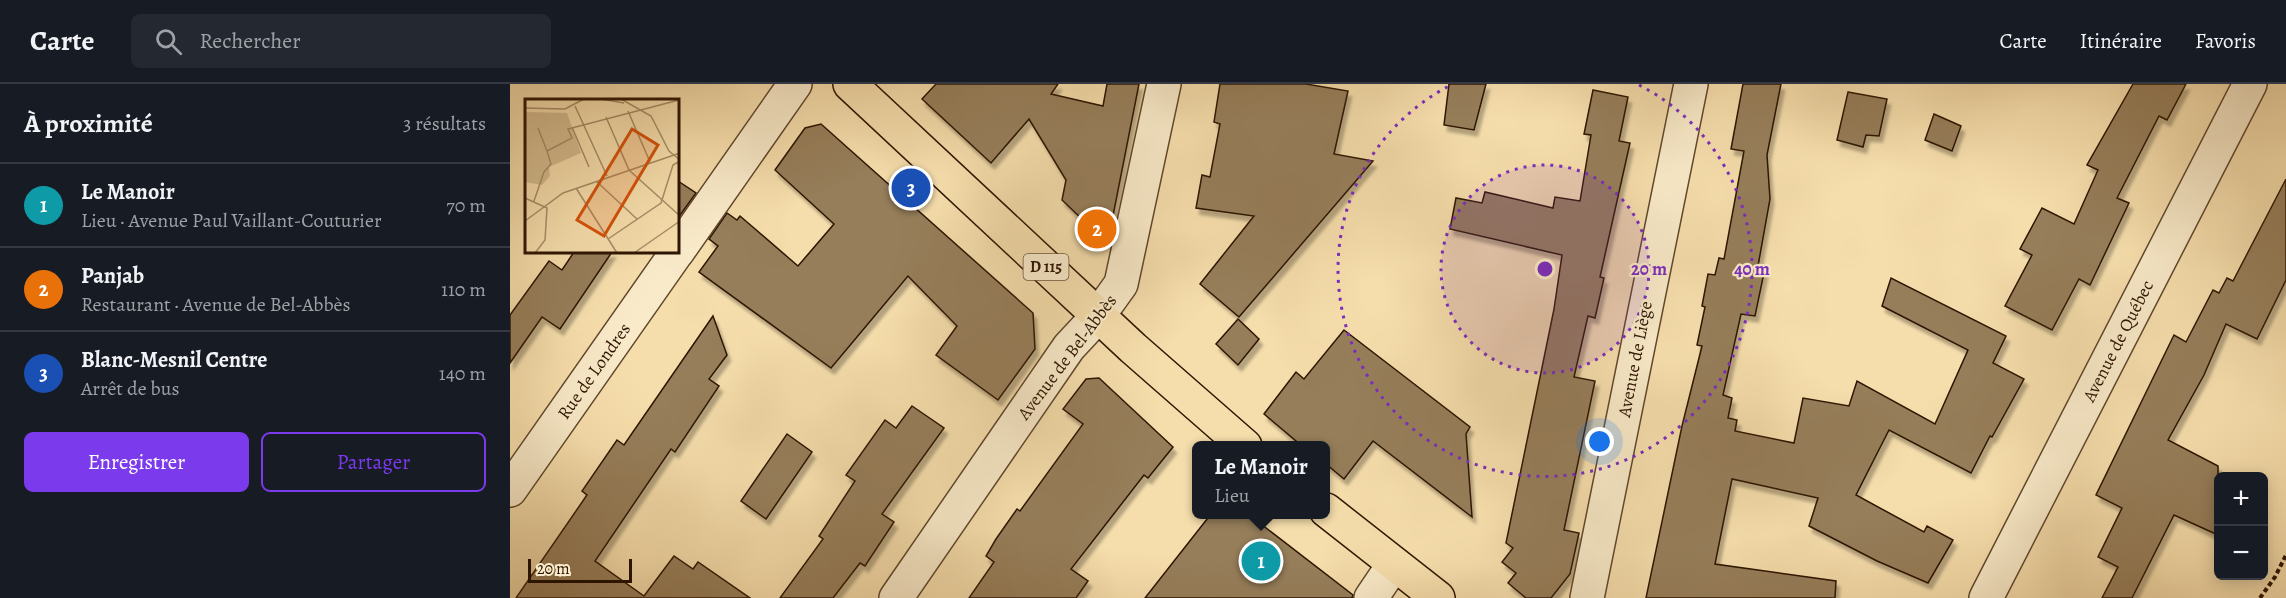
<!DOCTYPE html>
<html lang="fr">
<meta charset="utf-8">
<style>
body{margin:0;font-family:Alegreya,serif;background:#242831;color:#f1f3f6}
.controls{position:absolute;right:18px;bottom:18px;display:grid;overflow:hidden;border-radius:9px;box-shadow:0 3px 15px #0003}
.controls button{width:54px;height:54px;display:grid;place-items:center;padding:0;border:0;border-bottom:2px solid #363941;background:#171b24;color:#f1f3f6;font:30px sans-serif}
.scale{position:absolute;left:18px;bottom:15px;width:104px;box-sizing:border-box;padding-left:6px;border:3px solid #2d1502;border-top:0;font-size:16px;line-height:21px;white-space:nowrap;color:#2d1502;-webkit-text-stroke:4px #f9eac9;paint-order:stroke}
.you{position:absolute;left:1090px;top:358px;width:21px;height:21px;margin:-15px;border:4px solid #fff;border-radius:50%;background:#1a73e8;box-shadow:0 0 0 9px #1a73e833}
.badge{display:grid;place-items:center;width:39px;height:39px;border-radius:50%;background:#7c3aed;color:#fff;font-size:20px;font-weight:700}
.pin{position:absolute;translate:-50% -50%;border:3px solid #fff;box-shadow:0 2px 6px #0006}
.popup{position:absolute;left:682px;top:357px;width:138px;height:78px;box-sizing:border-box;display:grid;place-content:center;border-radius:9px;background:#171b24;filter:drop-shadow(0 2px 4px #0005);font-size:20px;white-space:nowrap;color:#9ea1a6}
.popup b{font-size:22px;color:#f1f3f6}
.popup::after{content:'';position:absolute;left:50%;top:100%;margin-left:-12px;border:12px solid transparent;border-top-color:#171b24}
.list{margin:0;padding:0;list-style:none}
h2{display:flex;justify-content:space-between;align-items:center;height:78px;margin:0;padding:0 24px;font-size:26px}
h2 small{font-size:20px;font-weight:400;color:#9ea1a6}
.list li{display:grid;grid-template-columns:39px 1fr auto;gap:18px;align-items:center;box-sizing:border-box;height:84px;padding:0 24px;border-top:2px solid #363941}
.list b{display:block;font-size:22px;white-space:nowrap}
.list p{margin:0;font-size:20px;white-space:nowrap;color:#9ea1a6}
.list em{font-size:20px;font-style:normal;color:#9ea1a6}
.actions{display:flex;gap:12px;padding:18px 24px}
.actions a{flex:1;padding:14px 0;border:2px solid #7c3aed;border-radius:9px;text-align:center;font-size:21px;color:#7c3aed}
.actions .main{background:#7c3aed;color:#fff}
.icon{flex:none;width:33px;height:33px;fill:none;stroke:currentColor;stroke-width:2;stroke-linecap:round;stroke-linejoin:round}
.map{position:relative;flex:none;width:1776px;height:514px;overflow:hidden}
header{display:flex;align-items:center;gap:36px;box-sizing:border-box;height:84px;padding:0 30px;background:#171b24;border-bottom:2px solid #363941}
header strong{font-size:28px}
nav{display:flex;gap:33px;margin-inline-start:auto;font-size:21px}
.search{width:420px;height:54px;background:#242831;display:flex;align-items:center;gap:15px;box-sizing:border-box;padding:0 21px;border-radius:9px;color:#9ea1a6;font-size:22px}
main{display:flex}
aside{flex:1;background:#171b24}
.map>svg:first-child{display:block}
.building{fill:#967e5a;stroke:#2d1502;stroke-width:1.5;filter:url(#shadow)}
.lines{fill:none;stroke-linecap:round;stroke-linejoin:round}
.minor-casing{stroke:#5f472c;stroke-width:36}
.major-casing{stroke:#2d1502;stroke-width:36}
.path{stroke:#2d1502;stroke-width:4;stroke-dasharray:4.5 3;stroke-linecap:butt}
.minor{stroke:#f9eac9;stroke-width:33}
.major{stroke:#f6deac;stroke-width:33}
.ring{fill:none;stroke:#7b2cbf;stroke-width:3;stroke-dasharray:3 6}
.labels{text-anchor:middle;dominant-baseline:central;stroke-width:4.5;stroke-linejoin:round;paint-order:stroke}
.shield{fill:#f9eac9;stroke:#6a553e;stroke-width:1.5}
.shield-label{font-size:16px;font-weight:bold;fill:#2d1502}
.street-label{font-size:18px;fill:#2d1502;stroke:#f9eac9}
.inset-road{fill:none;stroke:#a68e68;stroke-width:1.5}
.view{fill:#d5520b;fill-opacity:0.15;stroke:#d5520b;stroke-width:3}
.inset-edge{fill:none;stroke:#2d1502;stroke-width:3}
.centre{fill:#7b2cbf;stroke:#f9eac9;stroke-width:3}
.ring-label{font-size:18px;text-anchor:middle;font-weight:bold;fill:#7b2cbf;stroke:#f9eac9;stroke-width:4.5;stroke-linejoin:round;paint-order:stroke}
</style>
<header>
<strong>Carte</strong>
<div class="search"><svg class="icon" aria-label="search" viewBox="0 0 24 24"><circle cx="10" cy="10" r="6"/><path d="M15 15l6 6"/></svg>Rechercher</div>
<nav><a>Carte</a><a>Itinéraire</a><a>Favoris</a></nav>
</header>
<main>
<aside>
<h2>À proximité<small>3 résultats</small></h2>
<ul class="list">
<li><span class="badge" style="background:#0f9aa8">1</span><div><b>Le Manoir</b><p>Lieu · Avenue Paul Vaillant-Couturier</p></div><em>70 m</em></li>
<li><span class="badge" style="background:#e8710a">2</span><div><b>Panjab</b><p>Restaurant · Avenue de Bel-Abbès</p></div><em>110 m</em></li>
<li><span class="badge" style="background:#1a4fb4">3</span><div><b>Blanc-Mesnil Centre</b><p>Arrêt de bus</p></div><em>140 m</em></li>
</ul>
<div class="actions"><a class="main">Enregistrer</a><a>Partager</a></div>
</aside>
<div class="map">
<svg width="1776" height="514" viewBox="0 0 1776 514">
<defs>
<filter id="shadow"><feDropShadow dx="3.5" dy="6" stdDeviation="1.5" flood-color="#0004"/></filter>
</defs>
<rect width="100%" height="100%" fill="#f6deac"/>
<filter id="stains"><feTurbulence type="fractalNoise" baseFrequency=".00333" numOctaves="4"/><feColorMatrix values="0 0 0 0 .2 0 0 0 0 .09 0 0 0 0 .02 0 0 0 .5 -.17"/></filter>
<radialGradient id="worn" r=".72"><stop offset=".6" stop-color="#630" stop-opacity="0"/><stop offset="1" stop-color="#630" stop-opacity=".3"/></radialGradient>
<g class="building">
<path d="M426,0H548L541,10L593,22L597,0H629L598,157L572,150L575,138L552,116L556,96L519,35L481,79L412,15Z"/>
<path d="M710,0H796L838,7L824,70L863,77L729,233L690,200L744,132L686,124L692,91L700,93L710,40L704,38Z"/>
<path d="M939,0H976L964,46L934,41Z"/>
<path d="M1233,0H1271L1257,71L1260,115L1248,182L1255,184L1245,232L1231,230L1213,311L1222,314L1218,334L1227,336L1225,347L1284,359L1293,314L1339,322L1347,297L1425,340L1458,266L1372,222L1381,194L1496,252L1483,279L1514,295L1482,353L1480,352L1461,389L1379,346L1346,411L1414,448L1417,442L1443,456L1418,499L1367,477L1299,442L1308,414L1222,395L1205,480L1326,497L1325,514H1136L1172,342L1192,262L1187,261L1195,223L1192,222L1198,190L1205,191L1209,174L1214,175L1234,67L1221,65Z"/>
<path d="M1623,0H1676L1657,36L1649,32L1607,114L1619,119L1580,201L1569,195L1542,246L1495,222L1522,171L1510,165L1532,124L1564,140L1588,86L1577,81Z"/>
<path d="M1083,6L1118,13L1109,57L1120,59L1090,193L1094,194L1085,234L1078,232L1064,293L1085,297L1054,446L1069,449L1060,490L1041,514H1016L998,499L1006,489L992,478L1003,464L996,459L1044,225L1052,171L940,145L946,114L972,119L975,108L1043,124L1045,113L1070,117L1081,51L1074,50Z"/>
<path d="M1338,8L1377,15L1369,52L1356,51L1353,63L1327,56Z"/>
<path d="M1424,30L1451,42L1442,67L1415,56Z"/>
<path d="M311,40L523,229L525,265L488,316L426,271L447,242L398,192L321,284L189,188L208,162L199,155L217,129L227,136L230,132L288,182L324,140L265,86L295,44Z"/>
<path d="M1776,95V196L1747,255L1716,240L1694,291L1658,356L1708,382V451L1664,431L1622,514H1592L1608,483L1588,473L1612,424L1586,411L1664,251L1676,258L1703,206L1709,209L1717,194L1723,197Z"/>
<path d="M168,97L186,109L168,134Z"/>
<path d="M64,168H102L50,245L32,233L0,279V231L39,177L52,186Z"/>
<path d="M203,232L217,271L199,295L209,302L165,368L161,365L85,477L134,512L164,472L183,485L188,478L240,514H6L77,411L72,407L107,356L114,361Z"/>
<path d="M728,235L749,255L728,281L706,260Z"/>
<path d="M834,246L960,343L956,350L962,433L863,357L834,395L816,380V362H792L754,330L786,288L794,295Z"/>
<path d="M589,294L663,363L638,394L634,391L561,485L578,497L566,514H459L484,478L476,472L486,455L507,425L510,427L573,340L553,325L576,295Z"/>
<path d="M402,322L434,344L372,430L384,438L355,482L350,479L323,514H270L313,455L309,452L345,397L336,391L375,336L386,344Z"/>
<path d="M277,350L302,368L256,435L231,417Z"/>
<path d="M701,430H738L843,511L842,514H635Z"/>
</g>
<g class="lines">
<defs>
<g id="minor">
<path d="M168,167L285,0"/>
<path d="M0,406L167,168"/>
<path d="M386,514L559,263L588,232L611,200L654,0"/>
<path d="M861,514L884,480"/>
<path d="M1077,514L1181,0"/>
<path d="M1476,514L1740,0"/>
</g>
<g id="major">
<path d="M340,0L623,264L735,362"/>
<path d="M816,426L928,514"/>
</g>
</defs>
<use href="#minor" class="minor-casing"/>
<use href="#major" class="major-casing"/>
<path class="path" d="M1750,514L1765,493L1776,471"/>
<use href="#minor" class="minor"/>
<use href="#major" class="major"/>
</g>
<circle cx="1035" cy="185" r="104" fill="#7b2cbf" fill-opacity=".12"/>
<g class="ring">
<circle cx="1035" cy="185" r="104"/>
<path d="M1129 1A207 207 0 1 1 941 1"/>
</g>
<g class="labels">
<rect class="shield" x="513.5" y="170" width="45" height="26" rx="4.5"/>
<g class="shield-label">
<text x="536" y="183">D 115</text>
</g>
<g class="street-label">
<text transform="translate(1608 257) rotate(-63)">Avenue de Québec</text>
<text transform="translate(557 273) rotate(-53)">Avenue de Bel-Abbès</text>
<text transform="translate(1125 275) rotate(-79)">Avenue de Liège</text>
<text transform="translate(84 287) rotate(-55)">Rue de Londres</text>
</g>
</g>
<g transform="translate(15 15)">
<rect width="154" height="154" fill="#f6deac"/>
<path d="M0,13L42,14L56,54L24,68L25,77L17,86L0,83Z" fill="#d4bc8f"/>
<path class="inset-road" d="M76,0L99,4M96,0L126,17L144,52L155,61M50,7L82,77M0,9L40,10L59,0M103,12L125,63M81,18L104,71L155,117M47,28L64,68M13,29L22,52M71,82L112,120M51,89L92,154M0,99L22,109L20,141L10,154M9,102L19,73L26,65L22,52L47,39L43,30L154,1M0,122L38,94L155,54M83,140L136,104L148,66L155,62M109,154L155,122"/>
<path class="view" d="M107,30L133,46L79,137L52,121Z"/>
<rect width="154" height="154" class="inset-edge"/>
</g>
<circle cx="1035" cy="185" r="9" class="centre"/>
<g class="ring-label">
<text x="1139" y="191">20 m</text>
<text x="1242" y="191">40 m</text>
</g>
<rect width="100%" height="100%" filter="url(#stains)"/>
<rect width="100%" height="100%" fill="url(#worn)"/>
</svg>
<div class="controls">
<button>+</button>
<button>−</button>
</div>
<div class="scale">20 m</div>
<div class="you"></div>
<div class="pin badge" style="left:751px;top:477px;background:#0f9aa8">1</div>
<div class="popup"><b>Le Manoir</b>Lieu</div>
<div class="pin badge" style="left:587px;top:145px;background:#e8710a">2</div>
<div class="pin badge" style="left:401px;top:104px;background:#1a4fb4">3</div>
</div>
</main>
